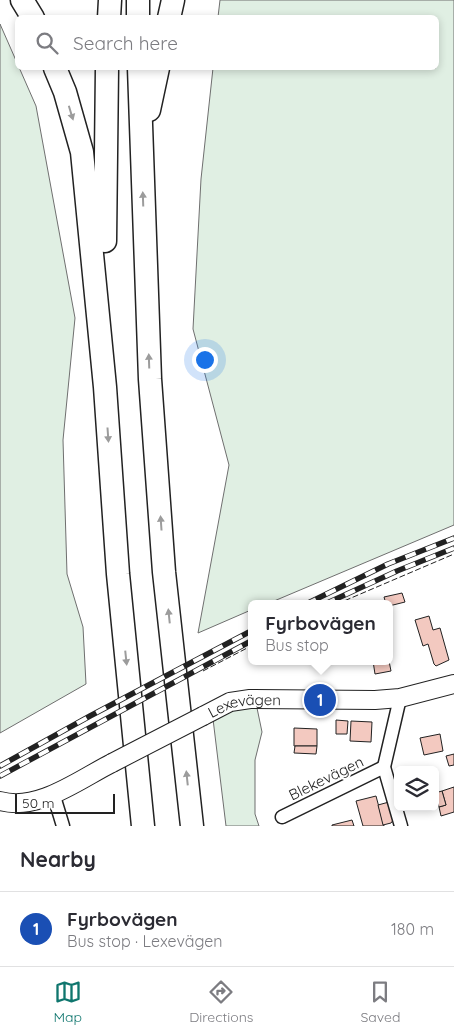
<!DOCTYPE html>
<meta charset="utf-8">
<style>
body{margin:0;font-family:Quicksand,sans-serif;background:#f7f7f7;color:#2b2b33}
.controls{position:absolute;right:15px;bottom:15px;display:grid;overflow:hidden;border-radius:8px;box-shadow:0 2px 8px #0003}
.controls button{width:45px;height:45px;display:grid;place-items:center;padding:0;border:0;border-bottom:1px solid #e1e1e2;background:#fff;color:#2b2b33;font:25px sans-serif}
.scale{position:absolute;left:15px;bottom:12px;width:100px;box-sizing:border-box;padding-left:5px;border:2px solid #222;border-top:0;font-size:14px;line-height:18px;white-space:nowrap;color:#222;-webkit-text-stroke:4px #fff;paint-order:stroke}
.you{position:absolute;left:204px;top:359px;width:18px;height:18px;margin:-12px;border:4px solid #fff;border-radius:50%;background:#1a73e8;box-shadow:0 0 0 8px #1a73e833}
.badge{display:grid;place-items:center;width:32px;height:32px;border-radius:50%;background:#0f766e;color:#fff;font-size:16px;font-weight:700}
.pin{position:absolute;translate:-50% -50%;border:2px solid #fff;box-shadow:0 1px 5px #0006}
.popup{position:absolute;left:248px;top:600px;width:145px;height:65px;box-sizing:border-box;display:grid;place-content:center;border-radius:8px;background:#fff;filter:drop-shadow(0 1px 4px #0005);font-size:16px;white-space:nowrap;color:#7c7c81}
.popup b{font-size:19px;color:#2b2b33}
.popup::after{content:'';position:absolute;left:50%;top:100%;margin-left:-10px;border:10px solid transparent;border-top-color:#fff}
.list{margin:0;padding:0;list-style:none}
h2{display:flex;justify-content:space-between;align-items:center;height:65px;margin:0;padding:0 20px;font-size:21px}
h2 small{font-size:16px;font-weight:400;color:#7c7c81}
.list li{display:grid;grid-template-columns:32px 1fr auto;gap:15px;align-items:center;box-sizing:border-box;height:75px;padding:0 20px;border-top:1px solid #e1e1e2}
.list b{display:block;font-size:19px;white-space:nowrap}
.list p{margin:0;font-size:16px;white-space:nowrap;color:#7c7c81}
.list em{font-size:16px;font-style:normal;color:#7c7c81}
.icon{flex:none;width:28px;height:28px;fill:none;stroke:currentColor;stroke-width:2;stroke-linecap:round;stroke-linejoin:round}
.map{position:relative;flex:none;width:454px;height:826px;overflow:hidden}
.search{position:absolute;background:#fff;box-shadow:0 2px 8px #0003;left:15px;right:15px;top:15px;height:55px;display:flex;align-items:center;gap:12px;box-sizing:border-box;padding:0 18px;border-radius:8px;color:#7c7c81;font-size:19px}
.sheet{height:140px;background:#fff}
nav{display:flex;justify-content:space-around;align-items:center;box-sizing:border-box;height:70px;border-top:1px solid #e1e1e2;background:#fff;font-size:14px;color:#7c7c81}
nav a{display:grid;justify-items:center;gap:2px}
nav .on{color:#0f766e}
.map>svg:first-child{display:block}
.green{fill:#e0efe3;stroke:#6f6f6f}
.building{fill:#f3c9c0;stroke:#222}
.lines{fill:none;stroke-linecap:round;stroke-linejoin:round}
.street-casing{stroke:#222;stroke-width:15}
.secondary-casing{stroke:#222;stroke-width:20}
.highway-casing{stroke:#222;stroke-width:25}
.street{stroke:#fff;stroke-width:12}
.secondary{stroke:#fff;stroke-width:18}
.highway{stroke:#fff;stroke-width:22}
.rail-casing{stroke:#222;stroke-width:5.5}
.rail{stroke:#fff;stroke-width:4;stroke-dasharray:11;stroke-linecap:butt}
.secondary-bridge-casing{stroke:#222;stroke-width:20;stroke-linecap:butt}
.secondary-bridge{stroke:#fff;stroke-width:18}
.fence{stroke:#222;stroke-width:1;stroke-dasharray:6 2.5;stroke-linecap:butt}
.oneway{fill:#9c9c9c}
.labels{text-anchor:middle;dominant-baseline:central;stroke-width:4;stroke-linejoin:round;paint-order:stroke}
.street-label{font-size:15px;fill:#222;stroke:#fff}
</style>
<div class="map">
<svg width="454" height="826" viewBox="0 0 454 826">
<rect width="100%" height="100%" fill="#fff"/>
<g class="green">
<path d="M220,0H454V525L267,604H251V610L198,633L229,465L193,329L201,179L213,68H436V18L218,17Z"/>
<path d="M0,24L36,106L75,318L63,440L67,574L83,627L86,684L0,733Z"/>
<path d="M237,708H257L262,732L255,760V814L259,826H226L213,719Z"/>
</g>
<g class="building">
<path d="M402,593L405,602L389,606V604H386L384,597Z"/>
<path d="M429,616L433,630L440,628L449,660L436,666L434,664L428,644L423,646L415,620Z"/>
<path d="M373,661H389L391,671L375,674Z"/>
<path d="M336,720L348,721L347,734H336Z"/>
<path d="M351,721L372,722L371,742L350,741Z"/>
<path d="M294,728L317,729V746H294Z"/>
<path d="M440,734L443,751L424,755L420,738Z"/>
<path d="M295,746H317L316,754L294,753Z"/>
<path d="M454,754V765L449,766L446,756Z"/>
<path d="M454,787V812L441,816L439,807L446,805L442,791Z"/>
<path d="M442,791L446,805L439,807L435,793Z"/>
<path d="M376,796L384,826H363L356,801Z"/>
<path d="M389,802L394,819L391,823L383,825L378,805Z"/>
<path d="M352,820L354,826H332V825Z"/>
</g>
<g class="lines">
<defs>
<g id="street">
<path d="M400,698L384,767L401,826"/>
<path d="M53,793L63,826"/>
<path d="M282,817L384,767"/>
</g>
<g id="secondary">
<path id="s1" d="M203,716L230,702L250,699L375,700L400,698L454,684"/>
<path d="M0,801C38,812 80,779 112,763"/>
</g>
<g id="highway">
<path d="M22,0L33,18"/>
<path d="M138,0V18"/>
<path d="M109,18L110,0"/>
<path d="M169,18L173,0"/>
<path d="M55,68L65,92L82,152L105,387L118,574L143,826"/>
<path d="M139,68L150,379L164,572L192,826"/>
<path d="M149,110L158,68"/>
<path d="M105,241L107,68"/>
</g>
</defs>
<use href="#street" class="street-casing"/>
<use href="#secondary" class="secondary-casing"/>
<use href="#highway" class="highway-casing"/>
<use href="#street" class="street"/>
<use href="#secondary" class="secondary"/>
<use href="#highway" class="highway"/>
<defs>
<g id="rail">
<path d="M306,604L388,564L454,538"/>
<path d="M325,604L397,571L454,548"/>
<path d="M0,766L90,716L251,631"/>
<path d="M0,776L251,641"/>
</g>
</defs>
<use href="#rail" class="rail-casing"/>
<use href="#rail" class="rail"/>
<defs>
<path id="secondary-bridge" d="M112,763L203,716"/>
</defs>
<use href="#secondary-bridge" class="secondary-bridge-casing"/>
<use href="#secondary-bridge" class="secondary-bridge"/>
<g class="fence">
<path d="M337,604L454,554"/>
<path d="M203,671L251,646"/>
</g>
</g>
<defs><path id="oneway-solid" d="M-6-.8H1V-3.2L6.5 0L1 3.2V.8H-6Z" transform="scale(1.25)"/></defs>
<g class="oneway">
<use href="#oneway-solid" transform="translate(71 113) rotate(73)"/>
<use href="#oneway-solid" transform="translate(143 199) rotate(-92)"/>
<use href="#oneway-solid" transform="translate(149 361) rotate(-92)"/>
<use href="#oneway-solid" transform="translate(108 435) rotate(86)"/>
<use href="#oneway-solid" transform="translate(161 523) rotate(-94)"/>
<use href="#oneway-solid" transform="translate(169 616) rotate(-96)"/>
<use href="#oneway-solid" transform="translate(126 658) rotate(84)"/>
<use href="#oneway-solid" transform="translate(187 778) rotate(-96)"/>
</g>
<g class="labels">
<g class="street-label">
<text stroke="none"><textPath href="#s1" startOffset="44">Lexevägen</textPath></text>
<text transform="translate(326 778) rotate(-26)">Blekevägen</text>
</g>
</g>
</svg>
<div class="controls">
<button><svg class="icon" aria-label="layers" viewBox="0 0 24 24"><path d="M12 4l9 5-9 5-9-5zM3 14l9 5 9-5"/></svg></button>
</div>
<div class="scale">50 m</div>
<div class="you"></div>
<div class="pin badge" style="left:320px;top:700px;background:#1a4fb4">1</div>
<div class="popup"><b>Fyrbovägen</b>Bus stop</div>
<div class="search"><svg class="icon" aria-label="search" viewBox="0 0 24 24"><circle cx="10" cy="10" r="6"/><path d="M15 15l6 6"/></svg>Search here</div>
</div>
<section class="sheet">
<h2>Nearby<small></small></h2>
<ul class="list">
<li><span class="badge" style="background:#1a4fb4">1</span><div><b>Fyrbovägen</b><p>Bus stop · Lexevägen</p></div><em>180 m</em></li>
</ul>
</section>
<nav>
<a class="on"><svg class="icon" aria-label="map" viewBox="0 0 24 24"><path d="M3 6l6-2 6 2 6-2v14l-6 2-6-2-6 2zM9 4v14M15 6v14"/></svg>Map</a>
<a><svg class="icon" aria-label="directions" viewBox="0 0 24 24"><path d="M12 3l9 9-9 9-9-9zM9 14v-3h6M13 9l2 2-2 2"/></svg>Directions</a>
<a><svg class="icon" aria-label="saved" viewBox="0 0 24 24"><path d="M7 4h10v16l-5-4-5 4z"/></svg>Saved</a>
</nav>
